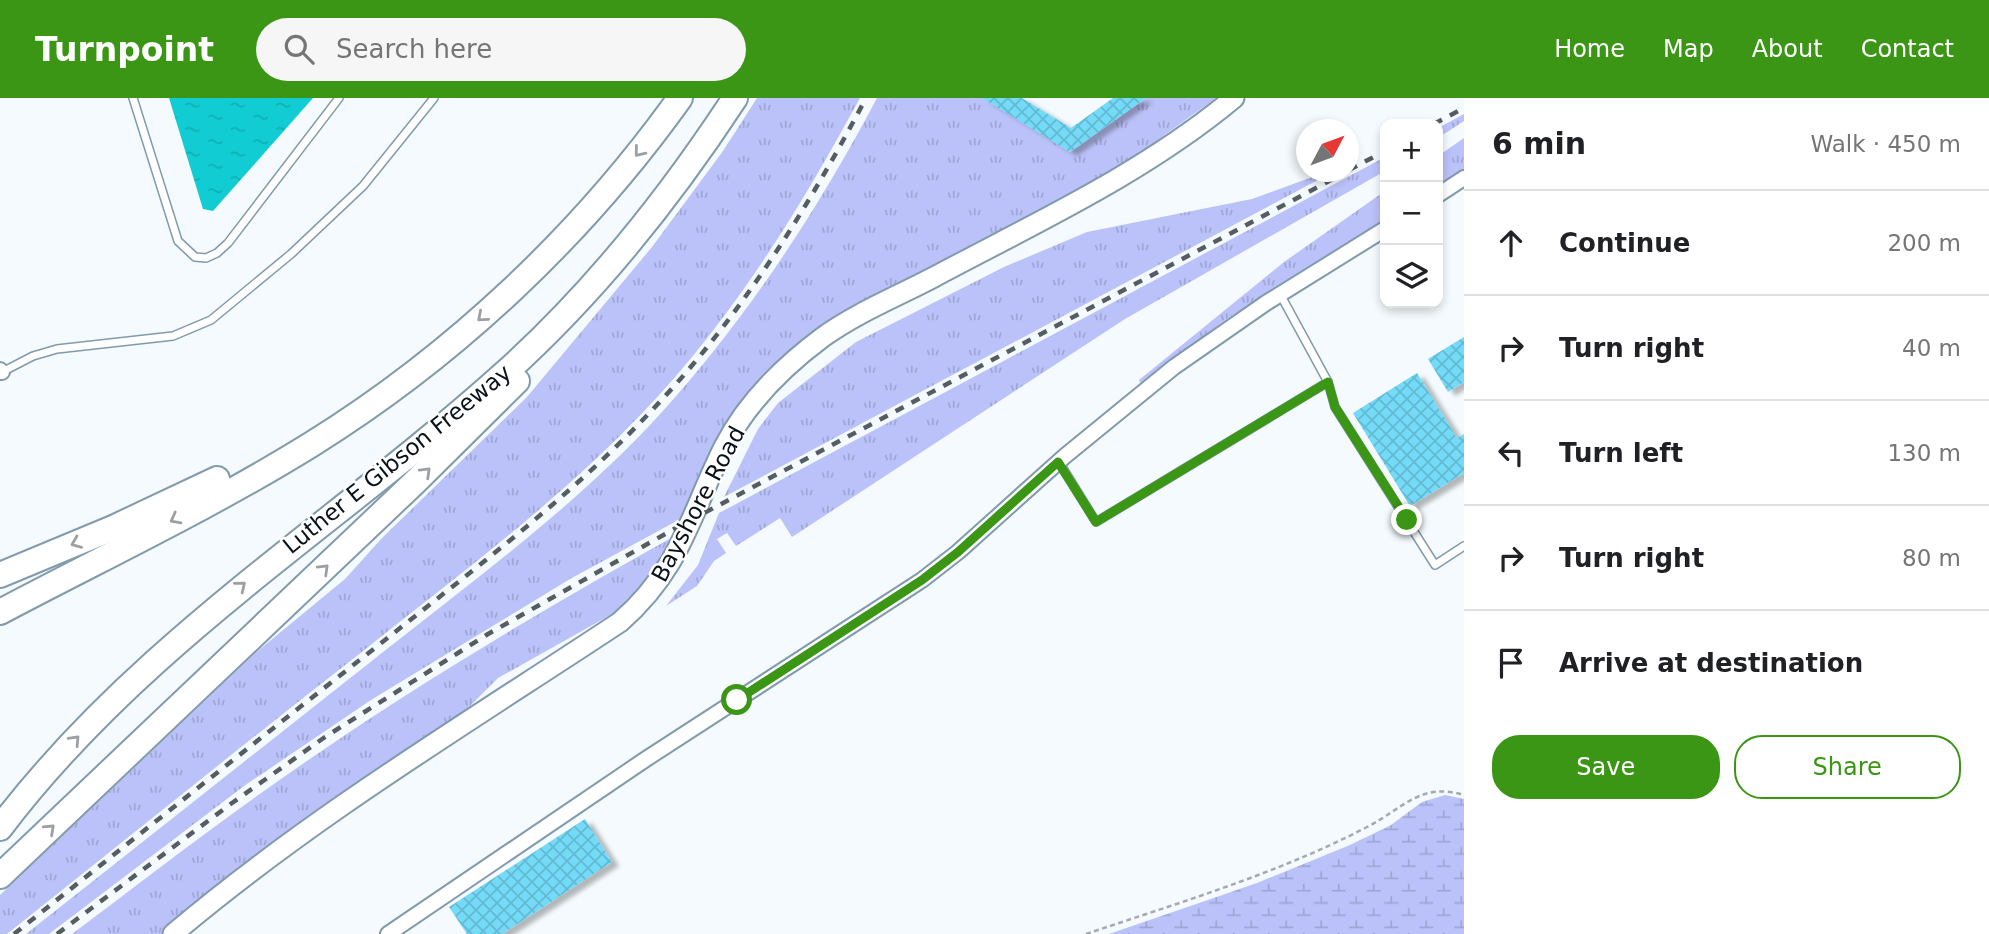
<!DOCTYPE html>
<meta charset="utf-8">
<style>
body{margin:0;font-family:"DejaVu Sans",sans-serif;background:#f6f6f6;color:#202124}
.controls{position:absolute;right:21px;top:21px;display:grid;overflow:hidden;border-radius:14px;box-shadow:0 4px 10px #0003}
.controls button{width:63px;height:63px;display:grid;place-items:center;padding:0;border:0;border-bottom:2px solid #e0e0e0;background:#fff;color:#202124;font:35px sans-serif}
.compass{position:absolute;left:1296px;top:21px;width:63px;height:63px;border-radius:50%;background:#fff;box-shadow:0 4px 10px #0003;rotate:49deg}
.stop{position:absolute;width:21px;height:21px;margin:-16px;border:5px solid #3a9614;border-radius:50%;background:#fff}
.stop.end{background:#3a9614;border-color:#fff;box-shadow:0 2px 7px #0008}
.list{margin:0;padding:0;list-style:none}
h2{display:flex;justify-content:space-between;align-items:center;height:91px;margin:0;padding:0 28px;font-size:30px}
h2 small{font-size:23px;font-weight:400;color:#757577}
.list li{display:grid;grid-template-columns:46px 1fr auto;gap:21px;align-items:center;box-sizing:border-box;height:105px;padding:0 28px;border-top:2px solid #e0e0e0}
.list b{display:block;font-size:26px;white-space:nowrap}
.list em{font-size:23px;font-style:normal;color:#757577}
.actions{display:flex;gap:14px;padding:21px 28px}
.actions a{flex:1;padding:16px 0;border:2px solid #3a9614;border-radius:28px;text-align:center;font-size:24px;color:#3a9614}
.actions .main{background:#3a9614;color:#fff}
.icon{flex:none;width:38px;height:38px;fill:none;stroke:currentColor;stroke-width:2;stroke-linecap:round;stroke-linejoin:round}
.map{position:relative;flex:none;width:1464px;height:836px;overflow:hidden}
header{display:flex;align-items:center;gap:42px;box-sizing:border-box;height:98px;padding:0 35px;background:#3a9614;color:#fff}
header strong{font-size:33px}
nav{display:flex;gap:38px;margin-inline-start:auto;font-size:24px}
.search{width:490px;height:63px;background:#f6f6f6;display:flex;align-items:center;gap:18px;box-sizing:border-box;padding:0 24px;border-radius:38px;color:#757577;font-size:26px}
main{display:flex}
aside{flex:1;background:#fff}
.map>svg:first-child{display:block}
.grass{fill:url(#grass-tufts)}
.wetland{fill:url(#wetland-marsh)}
.water{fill:url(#water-ripples)}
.building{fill:url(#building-cross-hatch);filter:url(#shadow)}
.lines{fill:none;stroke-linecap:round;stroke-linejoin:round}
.lane-casing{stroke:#819aac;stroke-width:10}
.street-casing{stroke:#819aac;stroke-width:18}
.secondary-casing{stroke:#819aac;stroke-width:23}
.highway-casing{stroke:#819aac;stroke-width:28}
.path{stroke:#a4abb0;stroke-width:2.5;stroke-dasharray:5 3.5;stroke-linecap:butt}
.lane{stroke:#fff;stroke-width:7}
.street{stroke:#fff;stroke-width:14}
.secondary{stroke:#fff;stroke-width:19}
.highway{stroke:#fff;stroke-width:24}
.rail{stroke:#555d63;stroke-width:4.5;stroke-dasharray:9 9;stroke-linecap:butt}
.oneway{stroke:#9da0a3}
.route{stroke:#3a9614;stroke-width:9}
.labels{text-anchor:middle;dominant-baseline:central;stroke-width:5;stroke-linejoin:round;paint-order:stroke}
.street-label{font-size:23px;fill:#091219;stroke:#fff}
</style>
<header>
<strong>Turnpoint</strong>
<div class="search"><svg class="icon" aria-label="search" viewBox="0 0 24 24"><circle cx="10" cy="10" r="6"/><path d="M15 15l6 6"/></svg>Search here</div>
<nav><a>Home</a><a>Map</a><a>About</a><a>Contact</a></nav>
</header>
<main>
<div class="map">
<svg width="1464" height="836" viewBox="0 0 1464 836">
<defs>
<pattern id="grass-tufts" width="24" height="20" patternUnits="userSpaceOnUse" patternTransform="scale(1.75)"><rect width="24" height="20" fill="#bbc2f9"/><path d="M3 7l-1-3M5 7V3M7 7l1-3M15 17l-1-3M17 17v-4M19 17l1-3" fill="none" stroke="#9fa6d5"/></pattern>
<pattern id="wetland-marsh" width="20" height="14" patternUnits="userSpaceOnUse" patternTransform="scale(1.75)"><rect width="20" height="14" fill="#bbc2f9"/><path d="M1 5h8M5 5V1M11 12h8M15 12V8" fill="none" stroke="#9fa6d5"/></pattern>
<pattern id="water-ripples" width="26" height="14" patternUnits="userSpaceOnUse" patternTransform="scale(1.75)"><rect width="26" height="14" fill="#11cdd3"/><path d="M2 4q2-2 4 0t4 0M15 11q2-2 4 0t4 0" fill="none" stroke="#0fafb5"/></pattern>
<pattern id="building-cross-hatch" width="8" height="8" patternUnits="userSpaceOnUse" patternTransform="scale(1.75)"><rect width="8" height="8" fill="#73daf7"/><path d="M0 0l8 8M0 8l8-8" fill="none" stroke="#62bad3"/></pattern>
<filter id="shadow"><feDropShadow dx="7" dy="4" stdDeviation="2" flood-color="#0004"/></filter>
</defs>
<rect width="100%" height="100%" fill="#f4fafd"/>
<g class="grass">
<path d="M757,0H860C811,90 758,179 692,259C597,375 475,464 358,557C240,649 124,743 7,836H0V797L254,556L345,481L382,440L527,299L652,149L723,53Z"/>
<path d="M877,0H983L1070,54L1146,0H1216L1112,75L776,272L684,419L570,481L371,602L244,688L49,836H26C148,740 270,643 392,547C485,474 582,402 662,314C747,220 818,112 877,0Z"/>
<path d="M1464,16V23L1438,40V30Z"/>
<path d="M1464,40V72L1438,89V58Z"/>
<path d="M1385,59V73L1125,221L792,439L780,420L736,448L727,435L717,441L726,455L714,463L697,488L666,508L698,467L719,415Z"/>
<path d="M1326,74H1333L724,399L758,331L778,305L856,244L1004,169L1087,134L1252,101Z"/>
<path d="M1385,93V122L1228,220L1140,285L1139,282L1284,164Z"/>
<path d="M680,435L662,467L621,511L498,580L457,621L212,795L161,836H72C136,788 199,739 264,693C397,598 538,514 680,435Z"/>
</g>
<path class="wetland" d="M1445,697L1464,701V836H1109L1257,785L1350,747L1391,727L1422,704Z"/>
<path class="water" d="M169,0H313L213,113L203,111Z"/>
<g class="building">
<path d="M982,0H1022L1071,30L1113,0H1146L1070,54Z"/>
<path d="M1464,239V284L1448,294L1428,261Z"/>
<path d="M1417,275L1457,340L1464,336V375L1410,408L1353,315Z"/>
<path d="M585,721L612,764L502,836H467L449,809Z"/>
</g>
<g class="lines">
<defs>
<g id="lane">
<path d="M133,0L178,143L195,159L206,160L217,155L228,145L339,0"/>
<path d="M2,274L33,258L57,251L173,238L211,222L291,156L363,88L434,0"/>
<path d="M1328,284L1335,309L1435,467L1464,448"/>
<path d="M1059,364L1096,424L1328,284L1280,196"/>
</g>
<g id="street">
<path d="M1438,97L1464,80"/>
<path d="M0,272L2,274"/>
<path d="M388,836L646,661L922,482L958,454L1065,358L1174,269L1266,205L1385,131"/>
</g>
<path id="secondary" d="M173,836C311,719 469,624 620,524C681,471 690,417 724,349C746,306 784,268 823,239C856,215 898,198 934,179C1037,124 1144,75 1234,0"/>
<g id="highway">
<path d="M0,477L113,430L217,381"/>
<path d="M0,514C104,459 212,408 312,346C455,257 582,137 680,0"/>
<path d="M0,730C139,546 336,427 505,275C595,194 669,101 735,0"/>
<path d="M0,778L415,384L517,283"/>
</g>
</defs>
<use href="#lane" class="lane-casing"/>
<use href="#street" class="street-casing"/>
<use href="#secondary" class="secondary-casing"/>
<use href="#highway" class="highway-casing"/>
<path class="path" d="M1086,836C1181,804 1279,775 1367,729C1404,710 1420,684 1464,697"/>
<use href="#lane" class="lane"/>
<use href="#street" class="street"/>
<use href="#secondary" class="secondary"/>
<use href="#highway" class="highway"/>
<g class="rail">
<path d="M1434,26L1464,10"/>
<path d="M1349,72L1385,53"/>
<path d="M14,836C136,739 258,642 380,546C474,471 572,398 655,309C741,218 808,110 866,0"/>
<path d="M57,836L232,705L325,639L488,536L674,431L1346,74"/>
</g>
</g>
<defs><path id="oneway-chevron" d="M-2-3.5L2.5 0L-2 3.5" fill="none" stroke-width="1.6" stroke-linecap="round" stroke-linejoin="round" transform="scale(1.75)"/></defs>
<g class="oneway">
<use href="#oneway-chevron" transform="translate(639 54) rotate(129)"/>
<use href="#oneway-chevron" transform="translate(482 219) rotate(139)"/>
<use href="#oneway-chevron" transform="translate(426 374) rotate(-44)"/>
<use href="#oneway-chevron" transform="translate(175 421) rotate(152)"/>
<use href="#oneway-chevron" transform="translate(76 445) rotate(158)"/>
<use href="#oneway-chevron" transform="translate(324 471) rotate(-44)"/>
<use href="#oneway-chevron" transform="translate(241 488) rotate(-39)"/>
<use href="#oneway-chevron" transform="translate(75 642) rotate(-47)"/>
<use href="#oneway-chevron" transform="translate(50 731) rotate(-43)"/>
</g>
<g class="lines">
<path class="route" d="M737,602L922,482L958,454L1058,364L1096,424L1328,284L1335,309L1407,422"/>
</g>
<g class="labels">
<g class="street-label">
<text transform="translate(397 361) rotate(-39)">Luther E Gibson Freeway</text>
<text transform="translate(698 406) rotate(-62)">Bayshore Road</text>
</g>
</g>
</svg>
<div class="controls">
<button>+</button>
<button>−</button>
<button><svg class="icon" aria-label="layers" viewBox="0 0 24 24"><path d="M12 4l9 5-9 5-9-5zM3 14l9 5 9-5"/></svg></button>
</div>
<svg class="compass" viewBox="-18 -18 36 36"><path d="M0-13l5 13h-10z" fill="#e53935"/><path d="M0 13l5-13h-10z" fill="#757577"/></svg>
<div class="stop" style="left:737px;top:602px"></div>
<div class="stop end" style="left:1407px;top:422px"></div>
</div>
<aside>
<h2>6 min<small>Walk · 450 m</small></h2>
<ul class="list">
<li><svg class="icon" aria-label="ahead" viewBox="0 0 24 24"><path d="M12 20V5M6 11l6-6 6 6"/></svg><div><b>Continue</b></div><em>200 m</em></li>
<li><svg class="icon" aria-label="right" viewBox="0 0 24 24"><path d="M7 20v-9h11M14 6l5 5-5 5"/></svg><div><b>Turn right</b></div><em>40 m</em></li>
<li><svg class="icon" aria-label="left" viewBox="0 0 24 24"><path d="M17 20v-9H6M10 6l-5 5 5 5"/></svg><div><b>Turn left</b></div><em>130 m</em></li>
<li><svg class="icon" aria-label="right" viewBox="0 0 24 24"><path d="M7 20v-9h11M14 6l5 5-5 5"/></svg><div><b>Turn right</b></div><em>80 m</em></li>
<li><svg class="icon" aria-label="arrive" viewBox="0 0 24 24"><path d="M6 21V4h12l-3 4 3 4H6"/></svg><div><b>Arrive at destination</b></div></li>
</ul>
<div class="actions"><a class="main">Save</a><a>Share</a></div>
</aside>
</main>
